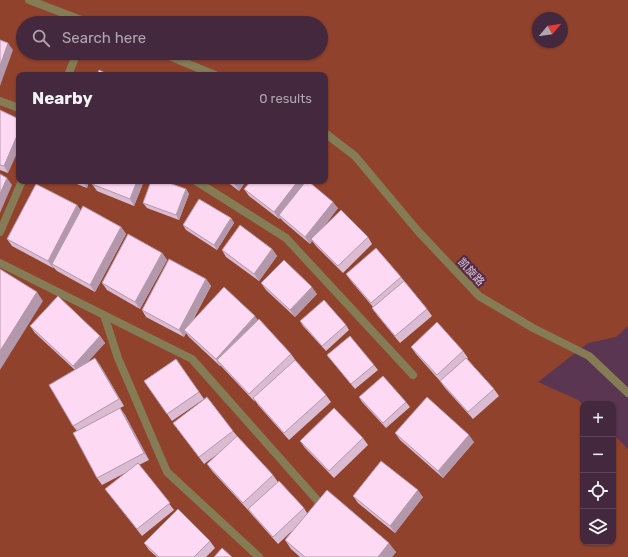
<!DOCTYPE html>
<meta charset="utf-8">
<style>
body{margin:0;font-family:Rubik,"Noto Sans SC",sans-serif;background:#4e3449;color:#f1f3f6}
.controls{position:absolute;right:12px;bottom:12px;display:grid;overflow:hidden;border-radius:8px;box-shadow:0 1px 3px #0004}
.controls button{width:36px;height:36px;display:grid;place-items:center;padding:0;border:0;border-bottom:1px solid #5c4458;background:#44283e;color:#f1f3f6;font:20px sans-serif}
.compass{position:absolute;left:532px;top:12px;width:36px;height:36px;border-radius:50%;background:#44283e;box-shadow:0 1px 3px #0004;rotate:61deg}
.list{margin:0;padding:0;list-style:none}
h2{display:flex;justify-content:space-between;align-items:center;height:52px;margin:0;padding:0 16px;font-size:17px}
h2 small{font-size:13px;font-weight:400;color:#afa6b0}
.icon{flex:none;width:22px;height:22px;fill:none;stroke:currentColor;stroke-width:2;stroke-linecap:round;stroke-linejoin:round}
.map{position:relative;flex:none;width:628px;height:557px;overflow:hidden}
.search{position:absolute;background:#44283e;box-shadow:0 1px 3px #0004;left:16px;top:16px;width:312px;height:44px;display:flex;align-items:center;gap:10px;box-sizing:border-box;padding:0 14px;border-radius:22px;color:#afa6b0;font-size:15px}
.panel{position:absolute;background:#44283e;box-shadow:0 1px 3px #0004;left:16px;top:72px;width:312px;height:112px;border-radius:8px}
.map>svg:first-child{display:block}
.green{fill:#91422c;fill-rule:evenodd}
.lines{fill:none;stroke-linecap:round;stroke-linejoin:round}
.street{stroke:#857c56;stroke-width:8}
.wall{fill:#dabbd1}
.shaded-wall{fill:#b298aa}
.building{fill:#fed9f3;stroke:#b298aa}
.labels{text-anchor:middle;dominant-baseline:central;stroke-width:4;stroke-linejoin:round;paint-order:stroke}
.street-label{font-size:11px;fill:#e0c9d9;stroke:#502b47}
</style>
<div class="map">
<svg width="628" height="557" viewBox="0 0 628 557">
<rect width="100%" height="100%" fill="#5b3652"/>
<path class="green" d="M0,0H628V326L616,337L588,343L538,382L578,400L583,405V542H613V434L628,449V557H0ZM538,18H562V42H538ZM23,23H321V53H23ZM19,75H325V181H19Z"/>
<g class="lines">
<g class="street">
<path d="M29,0L89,23"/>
<path d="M162,53L215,75"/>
<path d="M68,75L77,53"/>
<path d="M0,101L19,108"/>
<path d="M325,133L355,156L417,230L479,296L533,328L589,356L628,393"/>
<path d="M196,181L286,238L413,375"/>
<path d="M0,232L22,181"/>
<path d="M0,263L104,315L118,358L167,472L259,557"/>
<path d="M104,315L192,359L317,500"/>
</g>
</g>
<g class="wall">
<path d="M0,110L8,173L0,170Z"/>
<path d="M69,181H89L87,188Z"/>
<path d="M144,181L134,206L97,191L92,184Z"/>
<path d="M226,181H246L239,191Z"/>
<path d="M186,189L189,194L179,220L147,208L143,203Z"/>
<path d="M244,189L338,208L322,229L368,237L372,244L343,273L316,246L312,241L310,244L284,222L280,218L279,219L249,196Z"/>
<path d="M77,205L81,211L121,227L126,234L95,292L57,271L53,267V268L12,246L7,239Z"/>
<path d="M231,218L234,223L217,250L186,230L183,225Z"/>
<path d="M272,249L277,256L259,281L226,257L222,250Z"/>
<path d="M162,253L167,260L140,309L107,290L102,283Z"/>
<path d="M346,274L401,277L427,309L432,316L400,343L377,315L372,308L373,307L351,281Z"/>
<path d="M206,279L211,286L192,322L258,320L291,354L296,361L326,395L331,402L289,440L258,405L255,400L254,401L221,366H220L189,337L186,333L184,337L146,317L142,310Z"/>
<path d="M261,283L317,294L295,317L266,290Z"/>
<path d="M300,321L346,325L349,330L326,351L303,326Z"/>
<path d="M30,326L100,336L105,343L87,362L100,365L124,406L120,408L125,415L149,460L139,465L174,510L142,536L105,489L127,472L102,485L97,478L77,431L73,426L75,370L35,333Z"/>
<path d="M411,347L463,351L468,358L467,359L494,389L499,396L473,419L445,388L440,381L416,354Z"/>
<path d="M327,355L374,365L378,370L355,389Z"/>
<path d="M176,359L204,399L172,421L144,381Z"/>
<path d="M359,397L406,402L410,407L386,428L362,402Z"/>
<path d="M173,423L233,431L237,436L273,475L278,482L304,508L307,513L396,552L392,557H300L291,549L285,540L293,530L278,544L253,516L248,510L212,471L207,464L219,453L204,464Z"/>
<path d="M395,433L474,442L443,478L400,440Z"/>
<path d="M363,438L368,445L334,478L305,448L300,441Z"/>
<path d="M353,496L423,497L395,533L358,503Z"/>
<path d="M210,541L215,548L206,557H157L149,550L144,543Z"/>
</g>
<g class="shaded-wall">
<path d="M8,43L13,50L0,86V66Z"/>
<path d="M19,131V149L8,173L4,166Z"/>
<path d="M7,178L12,185L0,213V194Z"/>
<path d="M82,181H89L87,188Z"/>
<path d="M137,181H144L134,206L130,199Z"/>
<path d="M236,181H246L239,191L234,184Z"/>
<path d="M298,181H306L279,215L280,218L279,219L274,212Z"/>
<path d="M186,189L189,194L179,220L176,215Z"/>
<path d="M333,202L338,208L310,244L305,237Z"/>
<path d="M77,205L82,212L52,264L53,267V268L48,261Z"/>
<path d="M231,218L234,223L217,250L214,245Z"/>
<path d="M121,227L126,234L95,292L90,285Z"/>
<path d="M272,249L277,256L259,281L254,274Z"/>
<path d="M162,253L167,260L140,309L135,302Z"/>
<path d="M206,279L211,286L186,332L184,330L186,333L184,337L179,330Z"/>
<path d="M312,287L317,294L295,317L290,310Z"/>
<path d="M37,292L43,301L0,370V351Z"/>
<path d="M255,316L260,323L217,360L221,366H220L216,359Z"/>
<path d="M100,336L105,343L78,373L73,366Z"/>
<path d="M95,358L100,365L124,406L119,399Z"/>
<path d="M120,408L125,415L149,460L144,453Z"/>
<path d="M469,435L474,442L443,478L438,471Z"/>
<path d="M418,490L423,497L395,533L390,526Z"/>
<path d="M389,543L396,552L392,557H378Z"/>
</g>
<g class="building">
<path d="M0,40L8,43L0,66Z"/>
<path d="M99,70L109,75H97Z"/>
<path d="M0,110L19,119V131L4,166L0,165Z"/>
<path d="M0,174L7,178L0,194Z"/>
<path d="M93,181H137L130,199L92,184Z"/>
<path d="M151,181H164L186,189L176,215L143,203Z"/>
<path d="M230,181H236L234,184Z"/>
<path d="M251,181H298L274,212L244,189Z"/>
<path d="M306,181H308L333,202L305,237L279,215Z"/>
<path d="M36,184L77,205L48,261L7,239Z"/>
<path d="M199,199L231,218L214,245L183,225Z"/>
<path d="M83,206L121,227L90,285L52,264Z"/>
<path d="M341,210L368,237L338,266L311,239Z"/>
<path d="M240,225L272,249L254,274L222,250Z"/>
<path d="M128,234L162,253L135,302L102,283Z"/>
<path d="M376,248L401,277L371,303L346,274Z"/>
<path d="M169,259L206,279L179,330L142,310Z"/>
<path d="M284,260L312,287L290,310L261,283Z"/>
<path d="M0,269L37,292L0,351Z"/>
<path d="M404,281L427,309L395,336L372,308Z"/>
<path d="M224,287L255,316L216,359L184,330Z"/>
<path d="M58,296L100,336L73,366L30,326Z"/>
<path d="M324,300L346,325L322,346L300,321Z"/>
<path d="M259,319L291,354L249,394L217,360Z"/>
<path d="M437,322L463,351L437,375L411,347Z"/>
<path d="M350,336L374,365L351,384L327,355Z"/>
<path d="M95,358L119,399L73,426L49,385Z"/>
<path d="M466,358L494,389L468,412L440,381Z"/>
<path d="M176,359L199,392L167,414L144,381Z"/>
<path d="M295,360L326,395L284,433L253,398Z"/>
<path d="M383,376L406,402L383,423L359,397Z"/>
<path d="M207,397L233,431L199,457L173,423Z"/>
<path d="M427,397L469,435L438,471L395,433Z"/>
<path d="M120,408L144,453L97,478L73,433Z"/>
<path d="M334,408L363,438L329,471L300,441Z"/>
<path d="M237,436L273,475L243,503L207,464Z"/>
<path d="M381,461L418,490L390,526L353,496Z"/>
<path d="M138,463L170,503L137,529L105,489Z"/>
<path d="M279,481L304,508L273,537L248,509Z"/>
<path d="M327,490L389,543L378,557H305L285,540Z"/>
<path d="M178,509L210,541L194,557H159L144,543Z"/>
<path d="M222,548L232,557H214Z"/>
</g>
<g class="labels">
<g class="street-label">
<text transform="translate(471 272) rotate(47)">凯旋路</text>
</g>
</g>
</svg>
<div class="controls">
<button>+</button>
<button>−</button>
<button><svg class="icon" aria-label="locate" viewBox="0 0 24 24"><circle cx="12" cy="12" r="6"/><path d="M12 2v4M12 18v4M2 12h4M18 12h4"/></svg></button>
<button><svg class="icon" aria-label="layers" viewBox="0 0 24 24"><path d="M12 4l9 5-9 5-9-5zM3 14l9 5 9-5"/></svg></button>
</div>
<svg class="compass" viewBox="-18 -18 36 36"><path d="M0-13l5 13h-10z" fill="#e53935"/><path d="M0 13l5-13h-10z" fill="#afa6b0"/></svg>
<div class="search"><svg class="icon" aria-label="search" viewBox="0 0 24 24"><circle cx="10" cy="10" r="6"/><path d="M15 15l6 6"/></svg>Search here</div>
<section class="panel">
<h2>Nearby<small>0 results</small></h2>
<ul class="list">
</ul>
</section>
</div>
